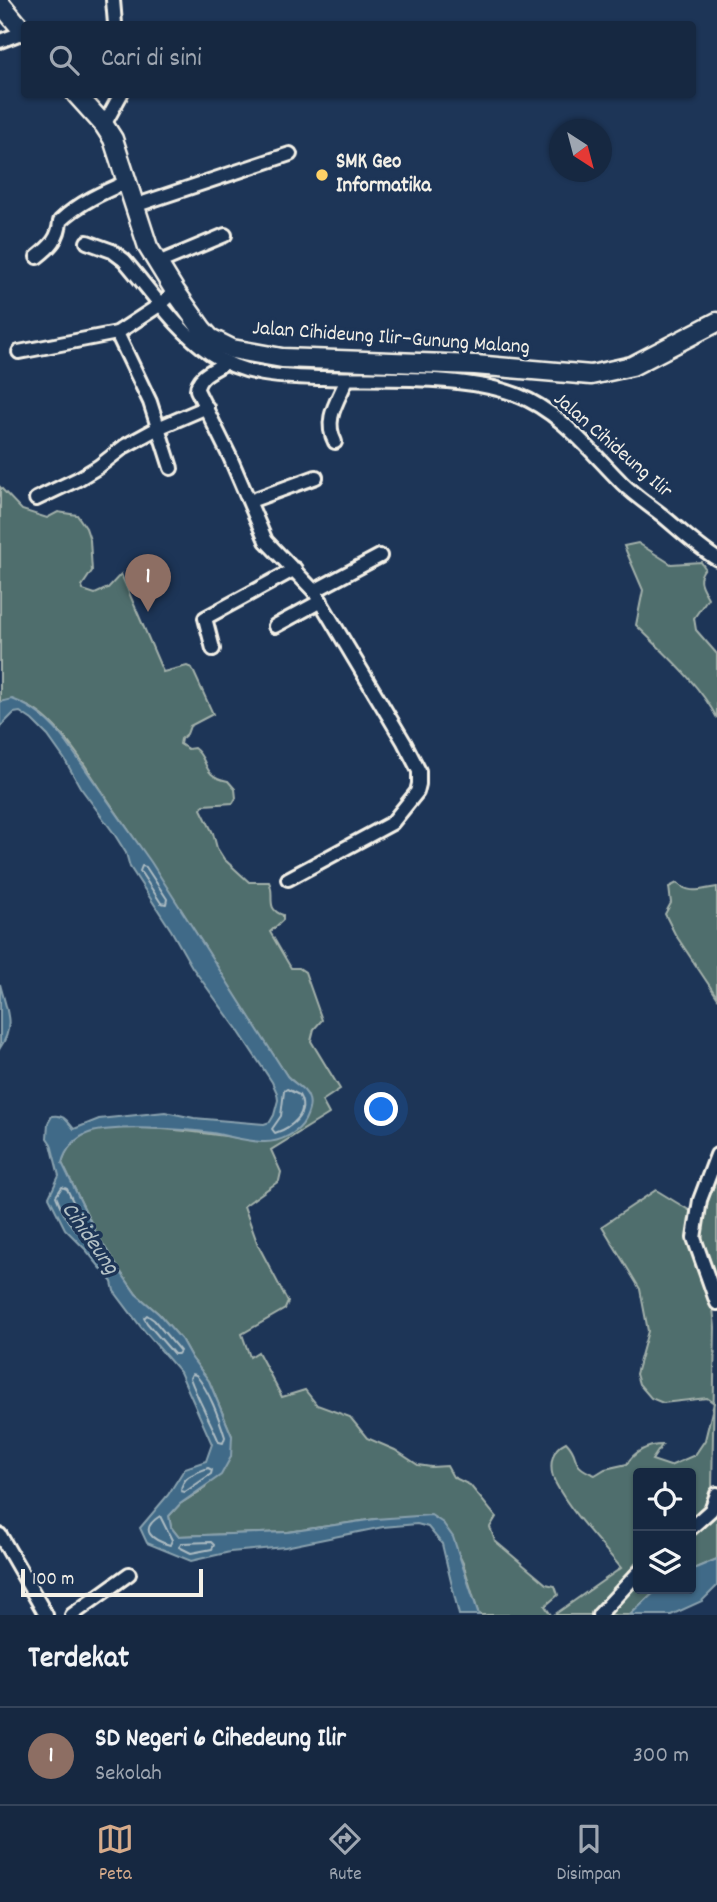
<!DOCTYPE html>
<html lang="id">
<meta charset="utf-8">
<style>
body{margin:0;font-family:Dekko,sans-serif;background:#23344c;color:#f1f3f6}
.controls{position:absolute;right:21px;bottom:21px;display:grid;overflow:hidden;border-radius:7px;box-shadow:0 2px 5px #0004}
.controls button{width:63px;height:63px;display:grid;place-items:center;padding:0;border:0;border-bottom:2px solid #35445a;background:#162841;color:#f1f3f6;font:35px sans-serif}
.compass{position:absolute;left:549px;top:119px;width:63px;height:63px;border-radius:50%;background:#162841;box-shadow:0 2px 5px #0004;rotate:144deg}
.scale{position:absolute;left:21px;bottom:18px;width:182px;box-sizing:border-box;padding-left:7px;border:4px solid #f4f1e8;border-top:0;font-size:19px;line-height:24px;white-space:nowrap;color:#f4f1e8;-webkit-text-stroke:5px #1d3557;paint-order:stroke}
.you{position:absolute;left:382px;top:1110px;width:24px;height:24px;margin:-18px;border:5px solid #fff;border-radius:50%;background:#1a73e8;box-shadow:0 0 0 10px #1a73e833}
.badge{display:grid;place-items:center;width:46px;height:46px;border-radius:50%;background:#d6ab8b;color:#fff;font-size:23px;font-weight:700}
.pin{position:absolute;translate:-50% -58px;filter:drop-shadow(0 2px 4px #0008)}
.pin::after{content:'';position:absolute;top:37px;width:24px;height:21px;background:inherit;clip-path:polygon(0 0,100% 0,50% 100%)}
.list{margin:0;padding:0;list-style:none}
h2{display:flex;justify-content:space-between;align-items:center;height:91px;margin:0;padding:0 28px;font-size:30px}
h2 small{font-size:23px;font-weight:400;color:#9ea6b1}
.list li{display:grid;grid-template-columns:46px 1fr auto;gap:21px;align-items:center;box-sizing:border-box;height:98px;padding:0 28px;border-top:2px solid #35445a}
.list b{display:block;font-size:26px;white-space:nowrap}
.list p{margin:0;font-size:23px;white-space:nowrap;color:#9ea6b1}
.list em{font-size:23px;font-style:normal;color:#9ea6b1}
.icon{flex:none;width:38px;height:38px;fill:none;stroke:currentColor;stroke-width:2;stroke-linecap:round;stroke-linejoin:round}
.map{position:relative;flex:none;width:717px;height:1615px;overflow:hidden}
.search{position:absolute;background:#162841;box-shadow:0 2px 5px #0004;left:21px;right:21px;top:21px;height:77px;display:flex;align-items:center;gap:18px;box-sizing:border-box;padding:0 24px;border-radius:7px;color:#9ea6b1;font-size:26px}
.sheet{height:189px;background:#162841}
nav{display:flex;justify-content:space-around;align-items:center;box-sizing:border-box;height:98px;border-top:2px solid #35445a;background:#162841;font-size:19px;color:#9ea6b1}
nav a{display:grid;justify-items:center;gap:4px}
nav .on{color:#d6ab8b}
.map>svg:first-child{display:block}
.green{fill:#506e6d;stroke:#a2b0aa;stroke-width:2}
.water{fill:#416b88;stroke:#89a1ae;stroke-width:2}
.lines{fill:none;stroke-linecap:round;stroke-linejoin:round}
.shore{stroke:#acbbc2;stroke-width:2}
.minor-casing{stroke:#f4f1e8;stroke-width:18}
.secondary-casing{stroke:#f4f1e8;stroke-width:23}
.minor{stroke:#1d3557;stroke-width:12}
.secondary{stroke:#1d3557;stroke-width:18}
.poi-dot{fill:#ffd166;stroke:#1d3557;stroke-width:2.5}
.labels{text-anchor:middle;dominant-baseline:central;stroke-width:7;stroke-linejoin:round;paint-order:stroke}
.poi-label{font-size:21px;font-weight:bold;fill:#f4f1e8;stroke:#1d3557;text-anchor:start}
.street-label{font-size:21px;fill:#f4f1e8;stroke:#1d3557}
.water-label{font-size:23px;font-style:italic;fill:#b5c2c6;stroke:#1d3557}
</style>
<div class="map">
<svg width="717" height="1615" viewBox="0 0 717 1615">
<rect width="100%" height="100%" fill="#1d3557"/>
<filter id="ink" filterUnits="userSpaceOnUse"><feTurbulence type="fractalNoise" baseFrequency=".0143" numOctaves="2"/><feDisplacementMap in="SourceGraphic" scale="14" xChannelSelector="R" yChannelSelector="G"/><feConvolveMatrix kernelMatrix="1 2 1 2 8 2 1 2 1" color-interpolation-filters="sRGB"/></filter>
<g filter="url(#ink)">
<g class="green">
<path d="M0,487L22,510L47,518L58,512L77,515L86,528L90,540L92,571L82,586L83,590L95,594L108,588L121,574L163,672L187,666L192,668L213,714L190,726L187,734L181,739L180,744L188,749L194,748C210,759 200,776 228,781L235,789L236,798L233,803L204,805L201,809L213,833L217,848L224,859L249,882H269C276,895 264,909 283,915V920L270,932L291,968H299L305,972L322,1020L314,1029L311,1041L340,1089L322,1101L329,1114L271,1150L281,1172L279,1181L244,1206L258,1245L288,1302L285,1309L242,1334L250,1357L258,1352L282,1397L305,1390L317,1405L350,1417L367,1438L395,1450L418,1465L431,1467L447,1466L453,1477L470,1485L496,1517L490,1527L495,1541L546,1584L555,1586L558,1595L545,1606L551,1615H479L463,1563L443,1523L375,1519L288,1532L178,1536L171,1527L169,1516L180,1504L205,1488L232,1436L209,1381L191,1357L181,1339L159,1314L136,1294L120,1271L97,1235L62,1163C65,1150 73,1140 85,1134C116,1118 227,1136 264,1142L298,1086L287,1076C229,988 175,896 114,809C95,782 78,751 55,727C41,712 21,698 0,702Z"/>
<path d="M638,543L671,564L701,562L705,568C696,580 701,585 708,598L694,618L696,630L717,654V718C698,682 665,654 636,625L643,590L624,546Z"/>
<path d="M677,883C691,895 700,889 717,887V997L675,934L665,914L671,903L669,887Z"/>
<path d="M717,1170V1284C712,1266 702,1249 702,1230C701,1211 711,1188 717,1170Z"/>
<path d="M656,1190L692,1212L689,1234L713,1308L715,1327L712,1489L705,1506L691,1519V1473H638V1559L617,1590L592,1615H554L621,1568C599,1541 572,1514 556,1484C548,1469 550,1449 566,1442C582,1458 567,1464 595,1475L605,1469L627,1464C634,1452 647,1445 662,1445L652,1460L670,1466L695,1455L705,1440L714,1403L707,1398L663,1403L651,1398L639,1384L636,1374L648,1331L640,1289L602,1226Z"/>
<path d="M717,1511V1559L691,1570V1537Z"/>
<path d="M638,1583V1589H658L630,1615H604Z"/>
</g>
<g class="water">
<path d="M12,699C34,707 53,724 67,743L151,862L287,1076C294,1084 306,1088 309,1099C311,1105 308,1114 305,1120C299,1133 280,1142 265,1142C248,1142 229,1136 212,1133C185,1129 115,1125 89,1133C76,1137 65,1150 62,1163L97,1235L120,1271L136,1294L159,1314L181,1339L191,1357L209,1381L232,1436L231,1457L221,1475L180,1504L169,1516L171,1527L178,1536L288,1532L375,1519L431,1515L443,1523L453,1537L479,1615H459L442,1544L428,1527L417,1524L383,1527L285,1547L230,1552L191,1561L147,1543L140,1528L168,1495L185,1468L206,1461L212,1444L180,1372L141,1327L114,1291L112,1282L86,1250L65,1229L49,1197L59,1176L51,1144L47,1138L48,1123L52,1116C64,1114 67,1121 74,1129L99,1119L165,1112L194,1118L264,1124L270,1122L274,1115L278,1100L277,1093L272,1082L237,1029L192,967L171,930L130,867L126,853L113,832L80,787L65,760L48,736L32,720L20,712L14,713L0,727V702Z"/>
<path d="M0,984C6,1009 16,1025 0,1048Z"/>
<path d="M717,1559V1586L702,1601L671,1615H630L658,1589H691V1570Z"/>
</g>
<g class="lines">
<g class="shore">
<path d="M142,866L146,867L167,899L166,904L161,903L140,871Z"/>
<path d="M287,1089L299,1095C310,1114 291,1128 275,1133L272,1129L281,1116L284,1091Z"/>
<path d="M62,1187L67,1189L88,1233L87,1237C71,1232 62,1211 56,1196Z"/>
<path d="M147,1315L154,1320L180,1351L178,1354H174L147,1323L144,1318Z"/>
<path d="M192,1374L196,1375C210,1393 218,1415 225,1437L223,1443L219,1442C210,1420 198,1400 190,1378Z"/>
<path d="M208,1468L212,1470L211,1474L185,1492L181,1491C182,1476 195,1473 208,1468Z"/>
<path d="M160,1516L172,1540L170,1545C152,1540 138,1530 160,1516Z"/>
<path d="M211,1542L214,1545L212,1549L191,1553L179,1547L182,1543Z"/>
</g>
<defs>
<g id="minor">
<path d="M113,0L115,24"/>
<path d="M0,41L24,32"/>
<path d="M104,125L121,94"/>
<path d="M134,206L290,154"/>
<path d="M87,242L112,251L124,260C152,292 175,329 210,353C244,377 283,377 322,378C382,380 462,374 517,395C560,411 590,451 622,483C634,495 649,505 663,516C681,531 698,547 717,559"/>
<path d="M37,257C51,246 59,238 60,221C79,203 103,192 127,182"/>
<path d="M158,263L225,235"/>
<path d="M117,333L150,402L171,468"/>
<path d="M19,352L117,333L161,304L175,291"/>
<path d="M225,363C214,370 197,376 197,390L230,457L266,541L314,591L380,556"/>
<path d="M335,442C323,419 338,401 347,379"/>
<path d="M36,499L78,479L98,467L125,446L158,428L207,407"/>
<path d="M250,501L316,477"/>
<path d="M275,626L321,601"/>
<path d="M213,649L205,618L295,569"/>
<path d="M288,879L392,823L417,792L419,784V771L404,742L314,591"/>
<path d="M717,1155L700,1200L694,1238L717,1303"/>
<path d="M691,1528L711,1510L717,1494"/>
<path d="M0,1535L46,1615"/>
<path d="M72,1615L129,1574"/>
<path d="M599,1615L638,1573"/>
</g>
<g id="secondary">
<path d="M0,3L24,32"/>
<path d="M76,94L104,125L113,139L148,247L175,291L202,329L210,338L232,349L282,358L475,365L591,375L632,366L717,322"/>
</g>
</defs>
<use href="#minor" class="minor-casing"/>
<use href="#secondary" class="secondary-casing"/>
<use href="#minor" class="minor"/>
<use href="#secondary" class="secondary"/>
</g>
</g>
<circle class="poi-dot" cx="322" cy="175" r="7"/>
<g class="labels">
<g class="poi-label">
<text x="336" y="163">SMK Geo<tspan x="336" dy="24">Informatika</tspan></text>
</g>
<g class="street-label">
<text transform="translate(391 339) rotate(4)">Jalan Cihideung Ilir–Gunung Malang</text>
<text transform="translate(612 446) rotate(41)">Jalan Cihideung Ilir</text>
</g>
<g class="water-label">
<text transform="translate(89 1239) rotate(55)">Cihideung</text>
</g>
</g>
</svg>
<div class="controls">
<button><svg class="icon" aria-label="locate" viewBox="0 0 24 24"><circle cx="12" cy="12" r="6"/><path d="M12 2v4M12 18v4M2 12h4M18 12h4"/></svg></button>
<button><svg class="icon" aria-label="layers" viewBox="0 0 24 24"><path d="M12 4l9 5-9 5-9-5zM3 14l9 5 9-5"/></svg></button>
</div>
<svg class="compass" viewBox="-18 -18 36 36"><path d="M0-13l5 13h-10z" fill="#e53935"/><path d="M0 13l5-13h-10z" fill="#9ea6b1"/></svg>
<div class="scale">100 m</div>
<div class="you"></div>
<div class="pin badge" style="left:148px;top:612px;background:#8d6e63">1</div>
<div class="search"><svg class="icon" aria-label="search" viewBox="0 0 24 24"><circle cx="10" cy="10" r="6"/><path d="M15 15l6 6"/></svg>Cari di sini</div>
</div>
<section class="sheet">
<h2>Terdekat<small></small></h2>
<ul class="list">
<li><span class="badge" style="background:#8d6e63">1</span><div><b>SD Negeri 6 Cihedeung Ilir</b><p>Sekolah</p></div><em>300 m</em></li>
</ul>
</section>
<nav>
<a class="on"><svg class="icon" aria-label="map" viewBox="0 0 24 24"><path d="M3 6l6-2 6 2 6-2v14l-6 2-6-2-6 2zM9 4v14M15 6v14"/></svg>Peta</a>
<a><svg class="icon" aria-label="directions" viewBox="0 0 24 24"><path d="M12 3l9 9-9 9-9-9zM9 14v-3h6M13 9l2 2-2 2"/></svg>Rute</a>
<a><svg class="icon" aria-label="saved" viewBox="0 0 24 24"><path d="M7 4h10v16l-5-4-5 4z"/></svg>Disimpan</a>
</nav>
